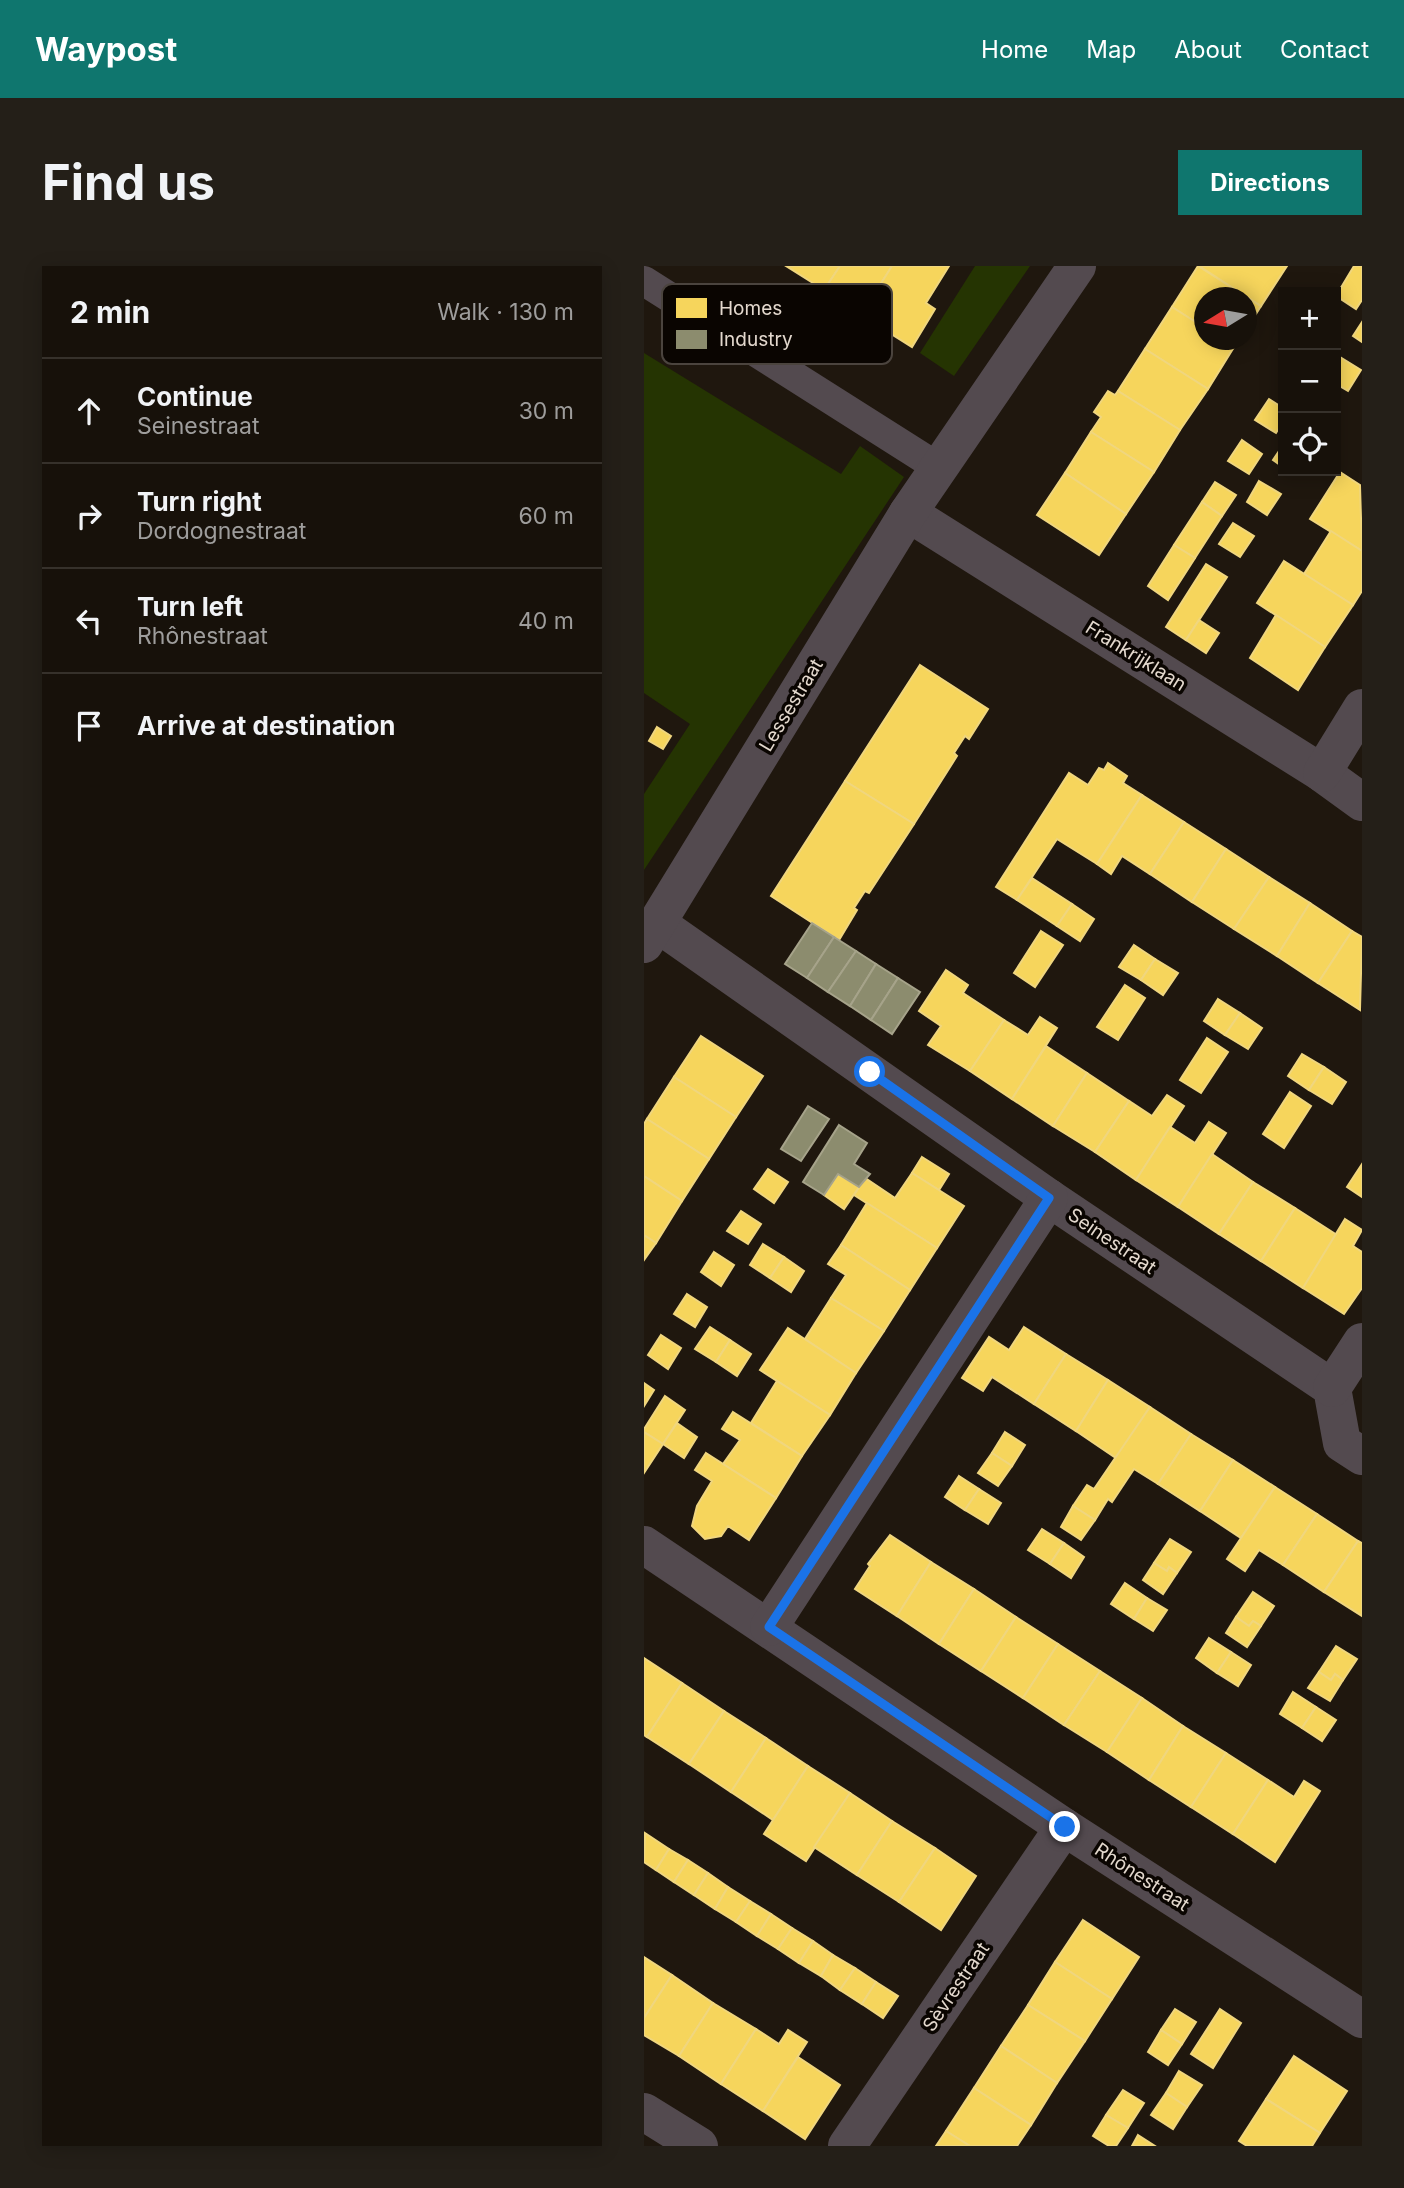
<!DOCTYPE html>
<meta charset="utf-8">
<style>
body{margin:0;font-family:Inter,sans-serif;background:#241f18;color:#f1f3f6}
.controls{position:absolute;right:21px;top:21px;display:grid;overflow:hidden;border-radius:0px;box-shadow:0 4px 18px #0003}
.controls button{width:63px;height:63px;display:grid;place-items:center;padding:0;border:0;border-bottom:2px solid #36312b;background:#17110a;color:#f1f3f6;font:35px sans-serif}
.compass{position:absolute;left:550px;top:21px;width:63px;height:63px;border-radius:50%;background:#17110a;box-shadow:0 4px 18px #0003;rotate:259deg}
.stop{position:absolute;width:21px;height:21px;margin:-16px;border:5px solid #1a73e8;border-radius:50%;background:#fff}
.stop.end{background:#1a73e8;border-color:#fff;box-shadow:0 2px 7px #0008}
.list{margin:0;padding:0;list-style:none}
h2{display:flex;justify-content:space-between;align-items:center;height:91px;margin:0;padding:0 28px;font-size:30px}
h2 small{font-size:23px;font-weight:400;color:#9e9d9c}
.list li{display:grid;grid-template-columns:46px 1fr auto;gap:21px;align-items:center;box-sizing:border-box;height:105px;padding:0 28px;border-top:2px solid #36312b}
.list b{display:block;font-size:26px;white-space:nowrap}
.list p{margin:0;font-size:23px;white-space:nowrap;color:#9e9d9c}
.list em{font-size:23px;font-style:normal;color:#9e9d9c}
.icon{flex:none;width:38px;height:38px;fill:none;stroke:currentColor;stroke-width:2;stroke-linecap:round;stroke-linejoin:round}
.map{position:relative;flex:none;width:718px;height:1880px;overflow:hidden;border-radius:0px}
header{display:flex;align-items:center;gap:42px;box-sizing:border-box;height:98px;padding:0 35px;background:#0f766e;color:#fff}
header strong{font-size:33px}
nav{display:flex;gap:38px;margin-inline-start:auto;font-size:24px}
.intro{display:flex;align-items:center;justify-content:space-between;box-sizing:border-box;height:168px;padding:0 42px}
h1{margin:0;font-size:49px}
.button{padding:18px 32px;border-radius:0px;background:#0f766e;color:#fff;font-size:24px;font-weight:700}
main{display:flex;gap:42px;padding:0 42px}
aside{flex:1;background:#17110a;border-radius:0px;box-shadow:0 4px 18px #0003}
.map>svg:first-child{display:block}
.green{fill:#253402}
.homes{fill:#f6d55c;stroke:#f0d67e;stroke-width:2}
.industry{fill:#8c8c6e;stroke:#a6a38a;stroke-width:2}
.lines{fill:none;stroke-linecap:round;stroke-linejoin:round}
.service{stroke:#534a4f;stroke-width:30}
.minor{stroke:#534a4f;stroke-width:38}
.route{stroke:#1a73e8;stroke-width:9}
.labels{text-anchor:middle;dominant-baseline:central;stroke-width:7;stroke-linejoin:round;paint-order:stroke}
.street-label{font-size:19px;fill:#e3d8cd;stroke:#0a0501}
.key{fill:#0a0501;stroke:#4b443e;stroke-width:2}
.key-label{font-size:19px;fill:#e3d8cd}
</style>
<header>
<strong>Waypost</strong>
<nav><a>Home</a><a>Map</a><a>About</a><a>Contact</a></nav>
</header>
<div class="intro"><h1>Find us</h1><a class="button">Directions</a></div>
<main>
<aside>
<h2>2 min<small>Walk · 130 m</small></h2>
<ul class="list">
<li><svg class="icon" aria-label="ahead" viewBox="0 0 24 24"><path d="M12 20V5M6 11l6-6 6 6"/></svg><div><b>Continue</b><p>Seinestraat</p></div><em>30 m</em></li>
<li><svg class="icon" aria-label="right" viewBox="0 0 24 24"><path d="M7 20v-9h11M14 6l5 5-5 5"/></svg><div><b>Turn right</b><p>Dordognestraat</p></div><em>60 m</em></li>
<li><svg class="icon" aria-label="left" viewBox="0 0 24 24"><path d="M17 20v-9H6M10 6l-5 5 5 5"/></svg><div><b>Turn left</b><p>Rhônestraat</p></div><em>40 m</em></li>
<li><svg class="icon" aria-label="arrive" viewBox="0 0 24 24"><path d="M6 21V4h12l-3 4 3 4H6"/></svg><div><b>Arrive at destination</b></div></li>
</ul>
</aside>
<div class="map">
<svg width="718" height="1880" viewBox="0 0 718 1880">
<rect width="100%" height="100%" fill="#1f170e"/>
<g class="green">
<path d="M331,0H386L310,110L276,87Z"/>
<path d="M0,87L197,208L216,180L260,211L0,604V528L46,458L0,427Z"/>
</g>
<g class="homes">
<path d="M142,0H196L180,24Z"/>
<path d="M196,0H248L217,49L180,24Z"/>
<path d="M248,0H305L282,37L291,43L268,81L217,49Z"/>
<path d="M554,0L617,40L603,62V32H561V62L528,41Z"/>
<path d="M555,0H643L617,40Z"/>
<path d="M710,0H718V34L712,43L692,30Z"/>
<path d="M528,41L561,62V74H578L590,81L564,123L501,83Z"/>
<path d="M718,56V76L709,70Z"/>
<path d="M501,83L564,123L536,164L474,125Z"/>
<path d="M696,91L717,104L704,125L692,118V98Z"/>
<path d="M464,125L471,129L474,125L536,164L510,206L447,166L457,151L450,146Z"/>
<path d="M625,133L639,142V156L632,167L611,154Z"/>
<path d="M447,166L510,206L482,248L421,207Z"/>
<path d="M598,174L618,188L605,208L584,195Z"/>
<path d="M639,179V201L629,194Z"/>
<path d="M696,206L716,219L718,285L666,253Z"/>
<path d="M421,207L482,248L455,289L393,249Z"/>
<path d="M615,215L637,228L623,249L603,236Z"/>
<path d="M571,216L592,229L578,250L558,236Z"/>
<path d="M558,236L578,250L551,292L530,279Z"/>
<path d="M589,257L610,270L596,291L575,278Z"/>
<path d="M687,265L718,285V325L709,339L660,308Z"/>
<path d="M530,279L551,292L524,334L504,320Z"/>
<path d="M640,295L709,339L681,381L613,337Z"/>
<path d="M562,298L583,311L542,374L522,361Z"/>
<path d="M632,349L681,381L654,424L606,392Z"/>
<path d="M555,354L575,367L562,387L542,374Z"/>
<path d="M276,399L344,443L325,473L321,470L310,487L313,490L270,558L201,515Z"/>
<path d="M13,461L27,470L19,483L5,475Z"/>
<path d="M464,497L483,510L479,517L498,529L453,598L413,573L373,634L352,621L425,507L444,519L455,502L460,504Z"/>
<path d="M201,515L270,558L225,627L221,625L210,642L213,644L195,674L127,630Z"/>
<path d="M498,529L540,556L506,608L478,590L467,608L453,598Z"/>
<path d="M540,556L582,583L548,636L506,608Z"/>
<path d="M582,583L625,611L590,663L548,636Z"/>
<path d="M625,611L666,637L633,690L590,663Z"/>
<path d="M388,612L428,638L413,660L373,634Z"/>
<path d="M666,637L708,665L674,717L633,690Z"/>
<path d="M428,638L450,653L436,675L413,660Z"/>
<path d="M397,665L419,679L391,721L370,707Z"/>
<path d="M708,665L718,671L716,744L674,717Z"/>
<path d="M490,679L511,693L497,714L475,701Z"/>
<path d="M511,693L534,707L519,729L497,714Z"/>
<path d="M302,704L324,719L319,727L360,754L326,805L284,779L297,760L275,745Z"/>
<path d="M481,719L501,732L474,774L453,761Z"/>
<path d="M574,733L596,747L581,769L560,755Z"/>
<path d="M596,747L618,762L604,783L581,769Z"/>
<path d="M396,751L413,762L368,833L326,805L360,754L384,769Z"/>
<path d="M57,770L119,810L92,851L30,811Z"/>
<path d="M563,772L584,786L557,827L536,814Z"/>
<path d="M402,780L443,807L409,860L368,833Z"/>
<path d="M658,788L680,801L665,824L644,810Z"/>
<path d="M680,801L702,816L688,838L665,824Z"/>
<path d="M443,807L485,835L451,886L409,860Z"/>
<path d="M30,811L92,851L65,893L3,853Z"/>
<path d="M646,826L667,840L640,882L619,868Z"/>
<path d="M523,829L540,840L492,914L451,886L485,835L508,850Z"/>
<path d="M3,853L65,893L38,935L0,910V858Z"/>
<path d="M565,856L582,867L534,941L492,914L526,861L551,877Z"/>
<path d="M568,888L609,916L575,968L534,941Z"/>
<path d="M278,891L305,908L295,924L268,907Z"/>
<path d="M718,898V931L703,921Z"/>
<path d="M124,903L144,916L130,937L110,923Z"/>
<path d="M268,907L320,940L293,982L210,929L221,912L251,932Z"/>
<path d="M194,908L215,921L200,943L180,929Z"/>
<path d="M0,910L38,935L12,977L0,969Z"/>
<path d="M609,916L651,942L617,995L575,968Z"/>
<path d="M223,937L293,982L266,1024L197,979Z"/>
<path d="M651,942L693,969L659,1022L617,995Z"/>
<path d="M97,945L117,958L104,978L83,965Z"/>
<path d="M701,953L718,964L709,980L718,986V1022L700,1048L659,1022Z"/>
<path d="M0,969L12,977L0,994Z"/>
<path d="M119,978L140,991L126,1012L106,999Z"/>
<path d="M197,979L266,1024L240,1065L187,1032L202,1009L184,998Z"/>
<path d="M70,986L90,999L77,1020L57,1006Z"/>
<path d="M140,991L160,1005L147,1026L126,1012Z"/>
<path d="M43,1028L63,1041L51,1061L30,1048Z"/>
<path d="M187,1032L240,1065L212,1107L161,1073Z"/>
<path d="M66,1061L86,1074L72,1096L51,1083Z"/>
<path d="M380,1061L422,1088L390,1138L348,1111L339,1125L318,1112L345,1071L365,1084Z"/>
<path d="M144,1062L212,1107L186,1149L116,1104Z"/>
<path d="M17,1069L37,1082L24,1103L4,1089Z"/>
<path d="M86,1074L107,1088L93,1110L72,1096Z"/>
<path d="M422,1088L464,1114L432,1165L390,1138Z"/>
<path d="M464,1114L506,1141L472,1192L432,1165Z"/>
<path d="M133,1115L186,1149L158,1190L107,1157Z"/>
<path d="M0,1117L10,1124L0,1140Z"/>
<path d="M21,1130L41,1144L19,1178L0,1166V1163Z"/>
<path d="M506,1141L547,1168L514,1218L490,1203L468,1236L464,1233L451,1254L429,1240L443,1219L450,1223Z"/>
<path d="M89,1146L158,1190L132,1232L79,1198L96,1174L78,1163Z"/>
<path d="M33,1157L53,1171L40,1192L19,1178Z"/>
<path d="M0,1166L19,1178L0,1207Z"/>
<path d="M361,1166L381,1179L368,1200L348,1187Z"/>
<path d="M547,1168L589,1194L556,1245L514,1218Z"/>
<path d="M62,1187L132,1232L105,1274L84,1260L77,1270L61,1273L48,1260L53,1240L68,1215L51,1204Z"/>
<path d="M348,1187L368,1200L354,1220L334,1207Z"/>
<path d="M589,1194L631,1221L597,1272L556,1245Z"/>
<path d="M315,1210L335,1223L321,1244L301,1231Z"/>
<path d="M631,1221L673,1248L639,1299L615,1284L601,1305L583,1293Z"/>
<path d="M335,1223L357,1237L344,1258L321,1244Z"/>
<path d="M429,1240L451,1254L437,1274L417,1261Z"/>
<path d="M673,1248L714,1275L680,1326L639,1299Z"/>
<path d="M398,1263L420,1277L406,1298L384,1284Z"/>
<path d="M246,1269L287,1296L253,1350L211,1323L226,1300L224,1298Z"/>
<path d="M526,1273L547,1286L533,1307L525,1301L523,1305L510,1297Z"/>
<path d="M714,1275L718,1277V1350L680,1326Z"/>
<path d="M420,1277L440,1291L427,1312L406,1298Z"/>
<path d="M287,1296L330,1323L295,1378L253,1350Z"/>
<path d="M510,1297L523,1305L525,1301L533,1307L519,1328L499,1314Z"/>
<path d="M481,1317L503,1332L490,1353L467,1338Z"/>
<path d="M330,1323L372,1351L337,1405L295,1378Z"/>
<path d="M609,1326L630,1340L617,1360L609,1355L605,1360L592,1351Z"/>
<path d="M503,1332L523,1344L509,1365L490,1353Z"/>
<path d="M372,1351L414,1378L379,1432L337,1405Z"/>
<path d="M592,1351L605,1360L609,1355L617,1360L603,1381L582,1367Z"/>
<path d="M565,1372L587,1386L573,1407L552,1392Z"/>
<path d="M414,1378L456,1405L420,1459L379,1432Z"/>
<path d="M692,1380L713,1393L699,1414L691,1408L687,1414L675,1406Z"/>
<path d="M587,1386L607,1399L594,1420L573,1407Z"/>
<path d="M0,1392L38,1417L3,1471L0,1469Z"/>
<path d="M456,1405L498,1432L463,1486L420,1459Z"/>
<path d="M675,1406L687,1414L691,1408L699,1414L686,1435L664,1422Z"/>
<path d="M38,1417L80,1445L45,1498L3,1471Z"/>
<path d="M649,1426L672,1441L658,1462L636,1448Z"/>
<path d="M498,1432L539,1460L505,1514L463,1486Z"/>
<path d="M672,1441L692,1454L678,1475L658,1462Z"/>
<path d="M80,1445L122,1472L87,1526L45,1498Z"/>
<path d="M539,1460L582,1487L547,1541L505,1514Z"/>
<path d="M122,1472L164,1500L129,1554L87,1526Z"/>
<path d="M582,1487L624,1514L589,1568L547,1541Z"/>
<path d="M164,1500L206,1527L162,1595L120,1568Z"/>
<path d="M624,1514L650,1531L660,1515L676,1525L631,1596L589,1568Z"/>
<path d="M206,1527L248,1555L213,1609L170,1581Z"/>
<path d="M248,1555L291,1582L255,1636L213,1609Z"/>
<path d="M1,1567L25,1583L12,1604L0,1596Z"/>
<path d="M291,1582L332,1610L297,1664L255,1636Z"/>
<path d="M25,1583L44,1594L30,1616L12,1604Z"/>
<path d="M44,1594L64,1607L50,1629L30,1616Z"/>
<path d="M64,1607L84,1621L71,1643L50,1629Z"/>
<path d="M84,1621L106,1635L92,1656L71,1643Z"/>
<path d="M106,1635L127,1648L113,1670L92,1656Z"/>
<path d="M127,1648L148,1662L134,1683L113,1670Z"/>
<path d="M439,1654L495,1691L468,1733L411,1696Z"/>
<path d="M148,1662L169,1675L155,1697L134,1683Z"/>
<path d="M169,1675L189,1689L177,1710L155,1697Z"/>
<path d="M189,1689L211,1702L196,1724L177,1710Z"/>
<path d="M0,1691L28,1709L0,1752Z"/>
<path d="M411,1696L468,1733L441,1775L384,1739Z"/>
<path d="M211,1702L232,1716L218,1738L196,1724Z"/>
<path d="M28,1709L69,1737L35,1790L0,1769V1752Z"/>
<path d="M232,1716L254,1730L239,1752L218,1738Z"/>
<path d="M69,1737L112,1763L77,1818L35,1790Z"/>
<path d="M384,1739L441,1775L413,1817L357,1780Z"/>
<path d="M531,1743L552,1756L538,1778L517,1764Z"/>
<path d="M576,1743L597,1757L569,1802L547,1788Z"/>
<path d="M112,1763L135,1778L144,1764L163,1776L119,1845L77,1818Z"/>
<path d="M517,1764L538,1778L524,1799L504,1786Z"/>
<path d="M357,1780L413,1817L387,1859L330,1822Z"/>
<path d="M650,1790L703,1825L676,1867L622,1833Z"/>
<path d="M154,1791L196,1819L161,1873L119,1845Z"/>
<path d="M535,1805L558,1819L543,1841L522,1827Z"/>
<path d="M330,1822L387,1859L373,1880H326L302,1865Z"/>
<path d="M479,1824L500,1837L484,1862L462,1849Z"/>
<path d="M522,1827L543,1841L529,1863L507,1849Z"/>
<path d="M622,1833L676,1867L668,1880H603L595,1875Z"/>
<path d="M462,1849L484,1862L472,1880H465L449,1870Z"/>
<path d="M302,1865L326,1880H292Z"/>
<path d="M494,1869L511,1880H488Z"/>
</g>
<g class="industry">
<path d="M168,657L190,671L163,712L141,698Z"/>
<path d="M190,671L212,685L184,726L163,712Z"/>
<path d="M212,685L232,698L206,740L184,726Z"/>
<path d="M232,698L254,712L227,754L206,740Z"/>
<path d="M254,712L276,726L248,768L227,754Z"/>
<path d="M164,840L185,853L157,895L137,883Z"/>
<path d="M195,859L223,877L210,898L226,908L215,921L194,908L180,929L159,916Z"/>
</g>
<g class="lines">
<path class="service" d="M0,15L295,202"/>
<g class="minor">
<path d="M264,247L678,507L718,536"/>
<path d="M678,507L718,442"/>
<path d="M14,658L405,932L688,1122L698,1177L718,1190"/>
<path d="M0,678L264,247L433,0"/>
<path d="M688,1122L718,1076"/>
<path d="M0,1279L420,1561L718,1753"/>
<path d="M125,1361L405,932"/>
<path d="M0,1846L55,1880"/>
<path d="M203,1880L420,1561"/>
</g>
</g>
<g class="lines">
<path class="route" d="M226,806L405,932L125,1361L421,1561"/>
</g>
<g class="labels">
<g class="street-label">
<text transform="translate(492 390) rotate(32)">Frankrijklaan</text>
<text transform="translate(147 439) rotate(-59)">Lessestraat</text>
<text transform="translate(468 975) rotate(34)">Seinestraat</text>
<text transform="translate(498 1611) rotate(33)">Rhônestraat</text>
<text transform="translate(312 1721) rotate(-56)">Sèvrestraat</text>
</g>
</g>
<rect x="18" y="18" width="230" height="80" rx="10" class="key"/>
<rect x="32" y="32" width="31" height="20" fill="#f6d55c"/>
<rect x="32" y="64" width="31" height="19" fill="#8c8c6e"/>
<g class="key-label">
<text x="75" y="49">Homes</text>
<text x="75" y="80">Industry</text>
</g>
</svg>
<div class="controls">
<button>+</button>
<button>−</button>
<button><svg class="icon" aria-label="locate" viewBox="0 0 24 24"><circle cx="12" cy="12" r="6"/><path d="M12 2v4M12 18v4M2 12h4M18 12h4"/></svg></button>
</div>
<svg class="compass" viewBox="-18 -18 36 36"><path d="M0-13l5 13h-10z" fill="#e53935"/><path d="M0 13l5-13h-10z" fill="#9e9d9c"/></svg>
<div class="stop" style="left:226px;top:806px"></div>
<div class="stop end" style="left:421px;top:1561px"></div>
</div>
</main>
